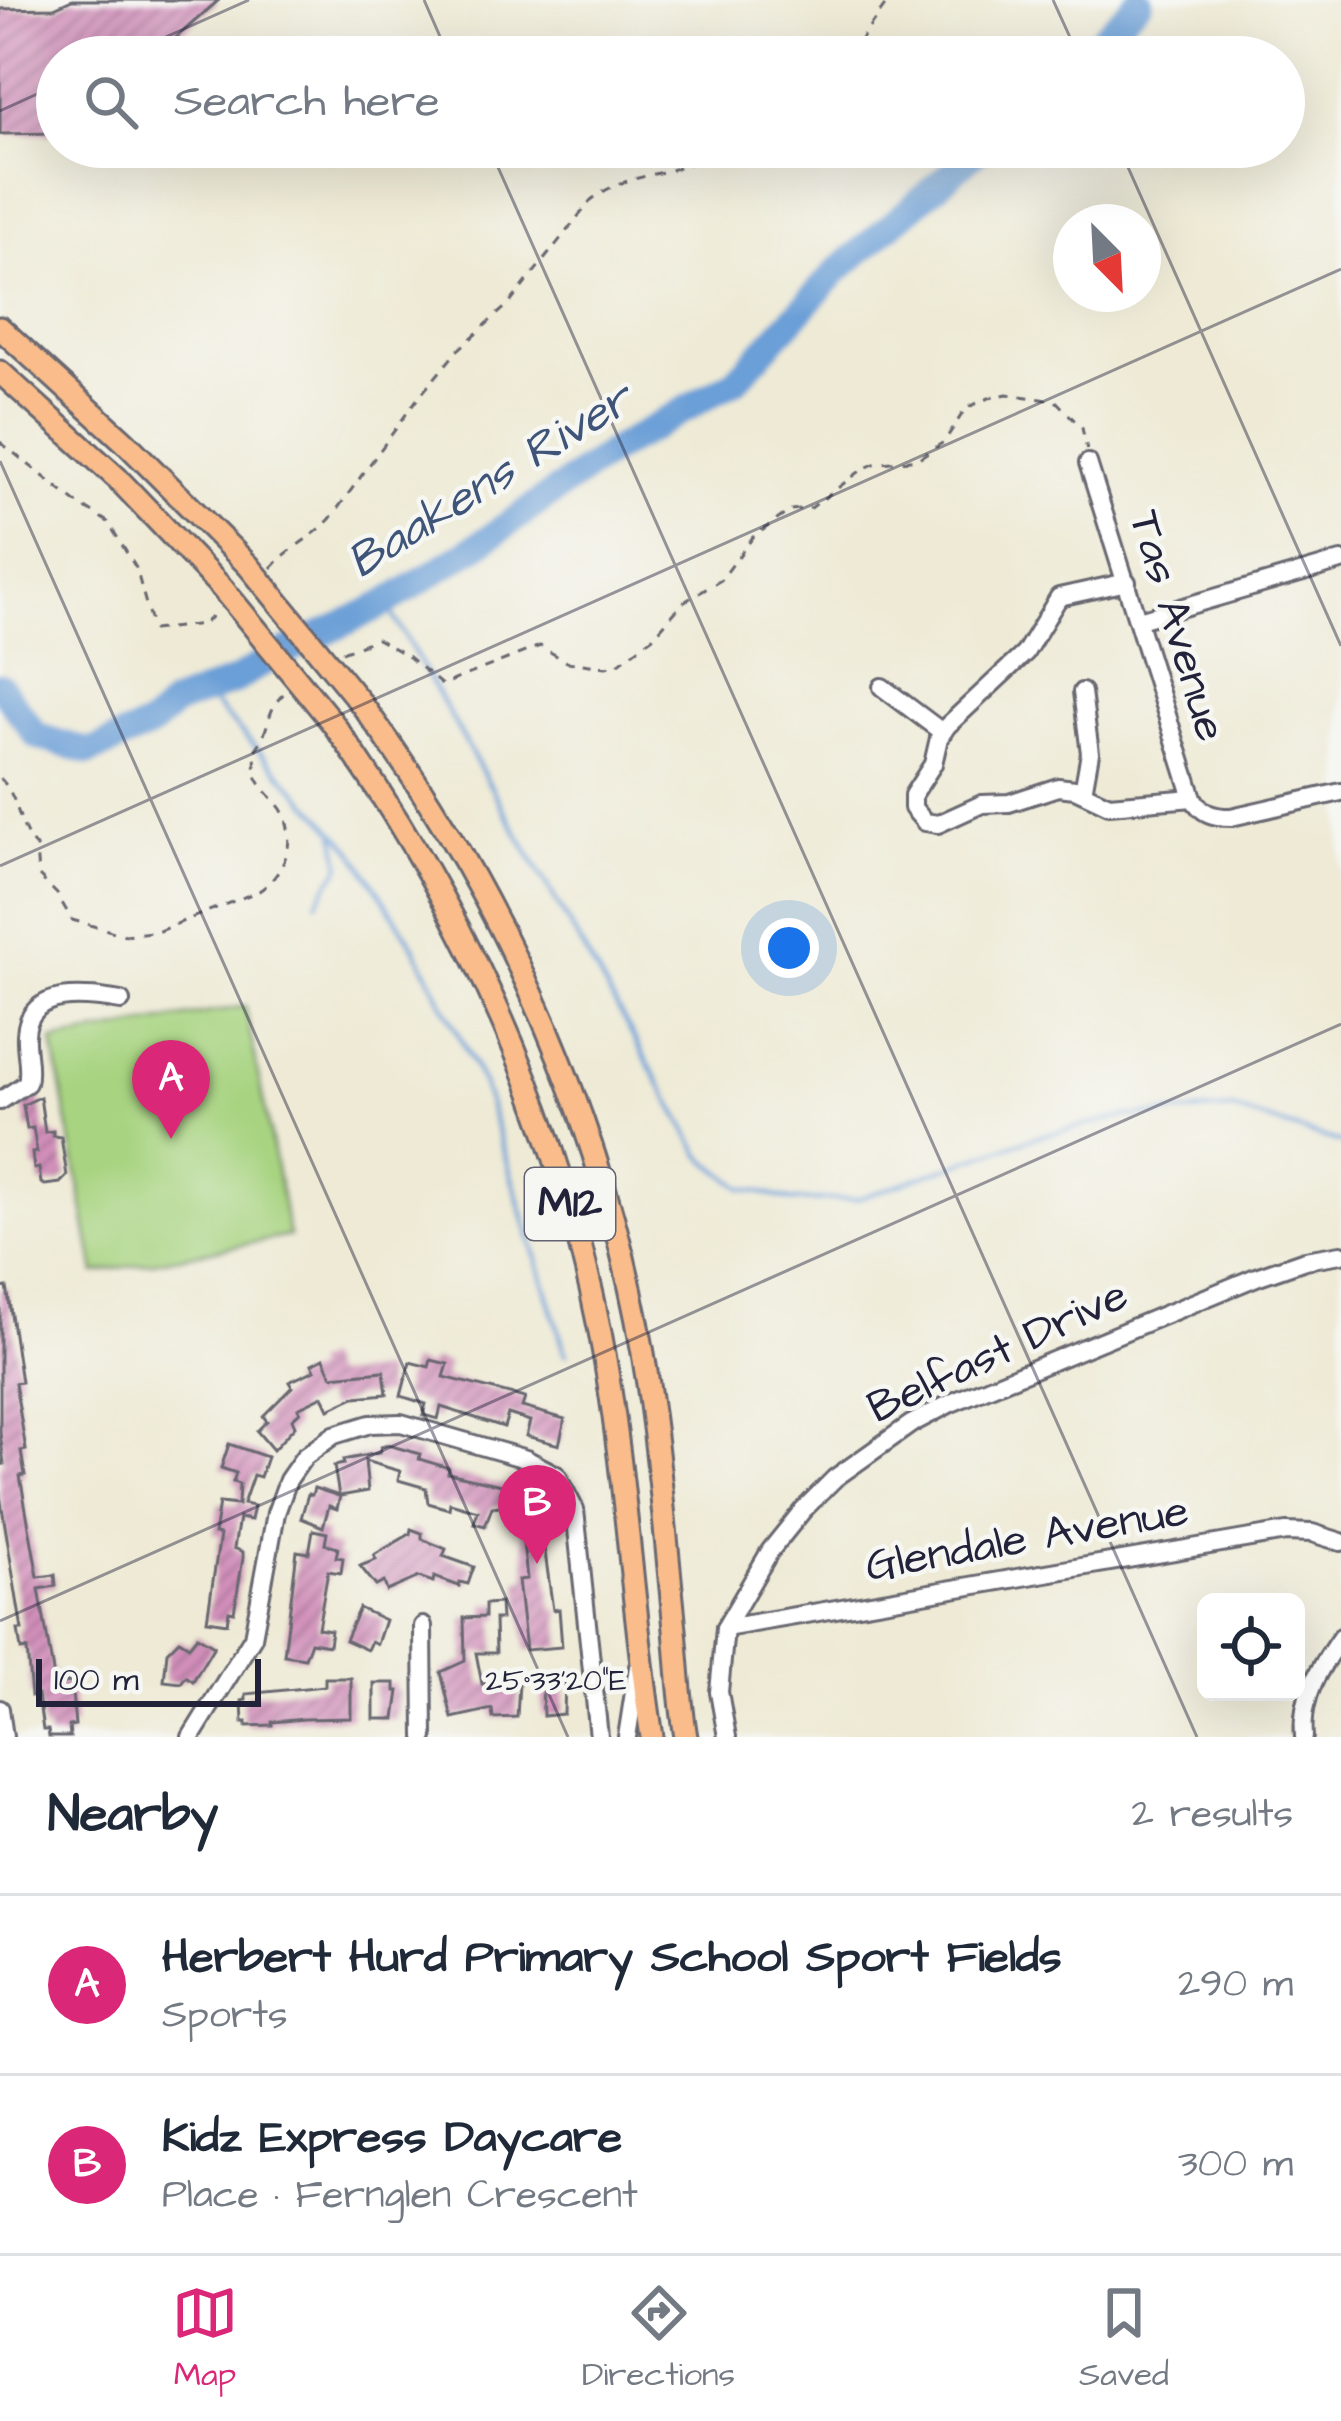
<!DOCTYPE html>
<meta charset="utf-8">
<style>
body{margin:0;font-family:"Architects Daughter",sans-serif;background:#f6f6f7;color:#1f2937}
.controls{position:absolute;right:36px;bottom:36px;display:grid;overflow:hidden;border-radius:18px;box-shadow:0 12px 48px #0002}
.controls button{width:108px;height:108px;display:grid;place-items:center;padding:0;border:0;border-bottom:3px solid #e0e1e3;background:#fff;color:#1f2937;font:60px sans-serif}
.compass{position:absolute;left:1053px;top:204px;width:108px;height:108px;border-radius:50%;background:#fff;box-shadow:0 12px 48px #0002;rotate:156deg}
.scale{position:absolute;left:36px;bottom:30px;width:225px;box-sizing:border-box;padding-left:12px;border:6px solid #22223b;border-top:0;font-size:33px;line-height:42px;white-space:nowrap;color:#22223b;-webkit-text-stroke:9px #f6f6f2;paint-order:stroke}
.you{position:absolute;left:789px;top:948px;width:42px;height:42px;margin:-30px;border:9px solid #fff;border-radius:50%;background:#1a73e8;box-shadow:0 0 0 18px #1a73e833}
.badge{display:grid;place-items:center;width:78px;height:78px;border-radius:50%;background:#db2777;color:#fff;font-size:39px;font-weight:700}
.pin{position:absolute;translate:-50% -99px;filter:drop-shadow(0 3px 6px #0008)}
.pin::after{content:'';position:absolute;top:63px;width:42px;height:36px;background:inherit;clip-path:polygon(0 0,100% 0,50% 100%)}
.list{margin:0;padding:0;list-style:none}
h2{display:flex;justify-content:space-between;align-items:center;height:156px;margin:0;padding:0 48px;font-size:51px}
h2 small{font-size:39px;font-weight:400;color:#747a83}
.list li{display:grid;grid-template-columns:78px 1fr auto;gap:36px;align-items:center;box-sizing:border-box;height:180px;padding:0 48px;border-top:3px solid #e0e1e3}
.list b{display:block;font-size:45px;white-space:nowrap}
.list p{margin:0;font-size:39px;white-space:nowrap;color:#747a83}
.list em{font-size:39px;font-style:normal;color:#747a83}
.icon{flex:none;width:66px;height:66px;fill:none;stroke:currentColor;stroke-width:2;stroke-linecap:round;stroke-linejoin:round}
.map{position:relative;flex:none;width:1341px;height:1737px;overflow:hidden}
.search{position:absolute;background:#fff;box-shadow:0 12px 48px #0002;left:36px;right:36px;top:36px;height:132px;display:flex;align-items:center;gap:30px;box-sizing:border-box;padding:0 42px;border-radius:66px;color:#747a83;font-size:45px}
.sheet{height:516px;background:#fff}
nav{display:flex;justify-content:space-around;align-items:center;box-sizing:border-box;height:168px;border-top:3px solid #e0e1e3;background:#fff;font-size:33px;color:#747a83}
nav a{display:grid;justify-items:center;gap:6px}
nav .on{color:#db2777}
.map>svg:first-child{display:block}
.pitch{fill:#a8d481;stroke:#657b5e;stroke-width:3}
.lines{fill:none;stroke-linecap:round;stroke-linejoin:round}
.stream{stroke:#6b9fd7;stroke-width:4.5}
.river{stroke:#6b9fd7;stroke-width:27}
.building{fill:url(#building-hatch)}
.minor-casing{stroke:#696871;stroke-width:22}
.major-casing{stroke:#696871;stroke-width:27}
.path{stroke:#696871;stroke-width:3;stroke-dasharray:9 9;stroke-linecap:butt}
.minor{stroke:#fff;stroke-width:16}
.major{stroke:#f9bc8a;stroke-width:21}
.major-bridge-casing{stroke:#696871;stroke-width:27;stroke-linecap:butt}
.major-bridge{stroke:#f9bc8a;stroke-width:21}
.ticks{fill:none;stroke:#22223b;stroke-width:3;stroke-opacity:0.45}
.labels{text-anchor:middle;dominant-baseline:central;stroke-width:9;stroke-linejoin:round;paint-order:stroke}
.shield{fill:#f6f6f2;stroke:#626272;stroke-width:3}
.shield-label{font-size:42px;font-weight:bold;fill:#22223b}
.street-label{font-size:45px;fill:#22223b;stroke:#f6f6f2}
.water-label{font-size:48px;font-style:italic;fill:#3f5479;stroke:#f6f6f2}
.ticks-label{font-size:30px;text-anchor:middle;fill:#22223b;stroke:#f6f6f2;stroke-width:9;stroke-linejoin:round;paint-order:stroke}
</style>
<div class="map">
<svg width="1341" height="1737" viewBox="0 0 1341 1737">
<defs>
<pattern id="building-hatch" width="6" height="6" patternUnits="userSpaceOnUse" patternTransform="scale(3)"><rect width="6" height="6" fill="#d18fba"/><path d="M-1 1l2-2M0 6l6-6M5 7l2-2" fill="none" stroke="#a97498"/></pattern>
</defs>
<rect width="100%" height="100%" fill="#f6f6f2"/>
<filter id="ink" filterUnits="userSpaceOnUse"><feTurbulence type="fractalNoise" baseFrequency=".00833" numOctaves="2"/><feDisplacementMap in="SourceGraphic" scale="24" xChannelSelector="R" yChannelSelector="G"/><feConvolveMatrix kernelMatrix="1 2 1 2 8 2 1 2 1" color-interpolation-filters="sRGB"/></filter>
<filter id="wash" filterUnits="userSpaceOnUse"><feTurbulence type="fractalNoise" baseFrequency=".004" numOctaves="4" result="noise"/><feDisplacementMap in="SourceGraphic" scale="48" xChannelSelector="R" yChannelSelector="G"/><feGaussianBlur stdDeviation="2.7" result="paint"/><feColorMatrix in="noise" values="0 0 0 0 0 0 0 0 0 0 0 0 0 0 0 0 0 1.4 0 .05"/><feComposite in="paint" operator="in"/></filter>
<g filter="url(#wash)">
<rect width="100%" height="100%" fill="#eeead5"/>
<path class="pitch" d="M245,1006L289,1236L95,1273L53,1041Z"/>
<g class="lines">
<g class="stream">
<path d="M386,603L702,1157L742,1188L794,1201L857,1199L1035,1137L1123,1117L1232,1109L1341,1143"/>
<path d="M202,691L352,849L416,950L483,1084L566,1354"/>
<path d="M317,902L341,865L335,832"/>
</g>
<g class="river">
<path d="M1082,57L1140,0"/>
<path d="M0,686L37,736L90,752L151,726L174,704L235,681L263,663L386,603L478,545L613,451L736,380L837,271L982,147"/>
</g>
</g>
<g id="blocks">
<g class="building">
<path d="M72,0H219L154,57H57V133L0,134V9L54,8Z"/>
<path d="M40,1097L45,1132L53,1131V1136L61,1137L67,1176L60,1183L45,1185L41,1183L39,1168L34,1169L32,1153L37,1152L33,1128L27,1129L23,1105Z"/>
<path d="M7,1287L21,1382L15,1383L26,1450L21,1451L25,1475L20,1476L38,1577L55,1575L56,1586L39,1589L55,1684L71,1682L75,1725L69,1726L70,1737H49L48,1730H43L38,1695L31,1696L27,1649L21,1650L18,1630H22L0,1495V1465L4,1464L0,1433V1288Z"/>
<path d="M324,1358L332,1376L384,1371L387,1394L355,1397L329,1409L323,1396L298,1408L300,1412L292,1419L295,1426L273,1450L257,1431L267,1421L263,1416L292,1387L289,1382L315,1370L312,1364Z"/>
<path d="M431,1360L448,1364L444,1377L525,1398L522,1407L565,1419L559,1445L526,1436L530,1421L508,1414L504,1427L441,1407L438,1419L423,1415L426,1404L401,1396L410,1362L429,1367Z"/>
<path d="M229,1444L267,1457L260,1477L253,1475L243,1504L254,1506L251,1520L239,1518L234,1548L243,1552V1558L234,1612L229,1611L227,1623L207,1620L220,1535L214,1534L219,1503L238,1505L239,1484L233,1482L236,1473L221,1468Z"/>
<path d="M388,1445L420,1454L419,1459L449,1468L448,1473L506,1486L520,1484L521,1497L537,1495L553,1610L559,1609L562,1647L526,1650L518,1580L527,1579L522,1532L514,1504L492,1507L485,1526L474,1523L478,1511L450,1503L449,1509L428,1503L426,1488L398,1480L400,1471L365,1461L368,1491L340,1496L337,1509L329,1506L323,1527L301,1518L308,1494L312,1495L314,1488L339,1496L334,1466L344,1464L343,1460L379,1453L381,1447Z"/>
<path d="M411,1529L422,1533V1539L446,1549L443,1556L474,1567L468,1584L460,1582L459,1586L434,1577L433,1582L419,1577L387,1591L384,1582L376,1586L360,1566L376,1560L374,1555L410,1534Z"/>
<path d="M313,1530L327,1533L325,1544L338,1548L336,1557L343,1558L341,1573L328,1571L318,1628L331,1630L329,1645L311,1642L305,1658L284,1655L297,1551L309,1553Z"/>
<path d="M500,1603L501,1619H495L496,1653H476L482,1684L519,1683L517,1717L493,1718L492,1709L452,1718L441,1672L465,1661L464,1618L485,1617V1604Z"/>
<path d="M359,1608L385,1620L377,1644L371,1641L367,1650L345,1640Z"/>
<path d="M197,1636L214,1646L193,1681L186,1676L181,1683L164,1681L167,1652L179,1640L189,1646Z"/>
<path d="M325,1678H351V1718L304,1719L272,1722V1725L247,1726V1722H243L242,1701L246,1700V1694L325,1686Z"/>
<path d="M542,1681H565L564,1714L543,1716Z"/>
<path d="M374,1683H395V1691H399L395,1719H374Z"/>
</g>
</g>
</g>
<g filter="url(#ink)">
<use href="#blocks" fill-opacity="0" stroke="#696871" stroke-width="3"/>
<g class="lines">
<defs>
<g id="minor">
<path d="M1088,463L1193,798C1202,814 1213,817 1231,817L1341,792"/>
<path d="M1127,582L1059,597L1025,653L947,726L939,738L933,764L913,795V808L925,822L938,824L982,804L1009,803L1058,787L1075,789L1109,805L1193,798"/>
<path d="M1139,620L1341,561"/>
<path d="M882,687L942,732"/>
<path d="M1082,692L1090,753L1083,792"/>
<path d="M0,1101L27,1083C31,1067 25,1052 26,1035C28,986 90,996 121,1001"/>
<path d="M423,1626L424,1737"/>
<path d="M725,1628L1286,1532L1312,1533L1341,1542"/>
<path d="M0,1709L4,1737"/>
<path d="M191,1737L253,1637L276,1513L288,1480L304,1457L334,1435L370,1424L401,1423L526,1459L557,1475L575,1510L599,1737"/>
<path d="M627,1737L638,1667"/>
<path d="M727,1737L719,1692L725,1628L770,1551L803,1510L835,1478L911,1424L951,1403L1256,1277L1305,1260L1341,1254"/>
<path d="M1304,1737C1300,1697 1319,1669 1341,1637"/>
</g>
<g id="major">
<path d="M0,328L125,442L248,565"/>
<path d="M0,372L117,478L222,588"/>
<path d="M360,702C508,900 611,1139 648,1384C660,1462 666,1541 674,1619C678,1659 679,1698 686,1737"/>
<path d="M332,722C464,907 556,1109 600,1332C626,1466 631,1603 652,1737"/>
</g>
</defs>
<use href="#minor" class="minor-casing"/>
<use href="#major" class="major-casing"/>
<g class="path">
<path d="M848,57L889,0"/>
<path d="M0,442L77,503L108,522L136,568L153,630L204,624L217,611"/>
<path d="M271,568C291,546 310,540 330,519L418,398L458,350L510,303L591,200C622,176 649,178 683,166C699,161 714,153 729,147"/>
<path d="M342,652L377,639L406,655L442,685L540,646L567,662L606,667L618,664L653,637L684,602L721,580L753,537L791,510L811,508L863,469L874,464L917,459L944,442L966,408L989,398L1007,394L1056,401L1082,428L1087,450"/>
<path d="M0,778C20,798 17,827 36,847L38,875L57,894L72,920L125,935L159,931L259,891C286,873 298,838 281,809C274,799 262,789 257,778C254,771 256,758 255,750C271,731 265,708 286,692"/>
</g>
<use href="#minor" class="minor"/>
<use href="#major" class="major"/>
<defs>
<g id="major-bridge">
<path d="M248,565L360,702"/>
<path d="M222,588L332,722"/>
</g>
</defs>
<use href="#major-bridge" class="major-bridge-casing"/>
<use href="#major-bridge" class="major-bridge"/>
</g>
</g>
<path class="ticks" d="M424,0L449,57M1053,0L1079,57M121,57L249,0M0,111L57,85M489,147L1197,1737M1119,147L1341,646M0,461L568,1737M0,866L1341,269M0,1621L1341,1024"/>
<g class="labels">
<rect class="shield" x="525" y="1168" width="90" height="72" rx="9"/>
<g class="shield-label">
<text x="570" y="1204">M12</text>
</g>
<g class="street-label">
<text transform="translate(1177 626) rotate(73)">Tas Avenue</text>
<text transform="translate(998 1352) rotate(-25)">Belfast Drive</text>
<text transform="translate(1027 1539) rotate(-10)">Glendale Avenue</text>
</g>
<g class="water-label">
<text transform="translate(490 481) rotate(-32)">Baakens River</text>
</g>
</g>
<g class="ticks-label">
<text x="556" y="1690">25°33'20"E</text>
</g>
</svg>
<div class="controls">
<button><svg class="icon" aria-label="locate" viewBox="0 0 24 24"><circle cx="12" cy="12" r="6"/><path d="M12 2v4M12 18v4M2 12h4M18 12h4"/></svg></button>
</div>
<svg class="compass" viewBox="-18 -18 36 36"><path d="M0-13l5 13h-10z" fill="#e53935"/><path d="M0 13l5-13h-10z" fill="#747a83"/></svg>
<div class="scale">100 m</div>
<div class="you"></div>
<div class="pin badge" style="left:171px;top:1139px">A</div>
<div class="pin badge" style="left:537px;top:1564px">B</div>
<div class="search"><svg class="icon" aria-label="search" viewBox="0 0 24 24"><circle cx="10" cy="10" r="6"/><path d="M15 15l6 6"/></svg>Search here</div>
</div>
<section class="sheet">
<h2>Nearby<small>2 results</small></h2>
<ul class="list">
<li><span class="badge">A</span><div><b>Herbert Hurd Primary School Sport Fields</b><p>Sports</p></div><em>290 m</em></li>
<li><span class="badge">B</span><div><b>Kidz Express Daycare</b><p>Place · Fernglen Crescent</p></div><em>300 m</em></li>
</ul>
</section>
<nav>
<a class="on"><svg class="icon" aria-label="map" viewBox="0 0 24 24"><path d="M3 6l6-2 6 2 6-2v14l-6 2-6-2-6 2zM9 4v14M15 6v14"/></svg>Map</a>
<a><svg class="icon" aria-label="directions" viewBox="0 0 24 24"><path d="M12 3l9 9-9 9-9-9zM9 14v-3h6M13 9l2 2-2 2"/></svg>Directions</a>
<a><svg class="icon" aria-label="saved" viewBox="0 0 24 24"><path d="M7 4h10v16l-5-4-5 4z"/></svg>Saved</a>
</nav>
